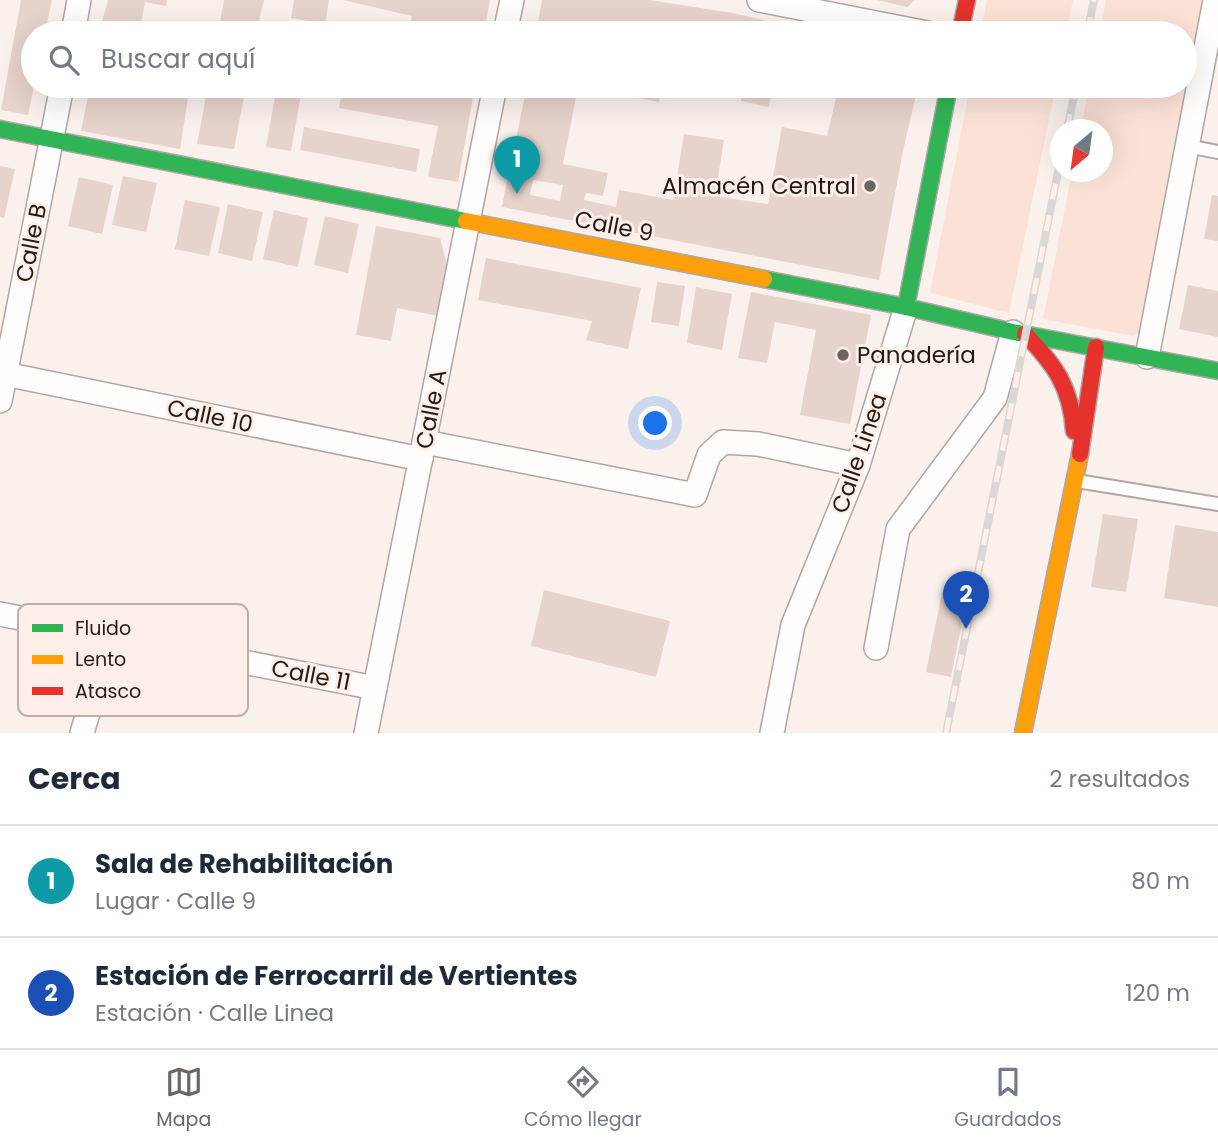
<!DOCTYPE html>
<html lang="es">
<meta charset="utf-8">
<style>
body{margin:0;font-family:Poppins,sans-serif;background:#f2f2f3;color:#1f2937}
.compass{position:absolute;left:1050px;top:119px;width:63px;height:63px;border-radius:50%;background:#fff;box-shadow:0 7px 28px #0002;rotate:209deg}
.you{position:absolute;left:656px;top:424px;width:24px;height:24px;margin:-18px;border:5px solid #fff;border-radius:50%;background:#1a73e8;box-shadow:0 0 0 10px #1a73e833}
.badge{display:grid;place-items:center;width:46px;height:46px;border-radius:50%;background:#6d6562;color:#fff;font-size:23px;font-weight:700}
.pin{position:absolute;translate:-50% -58px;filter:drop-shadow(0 2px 4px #0008)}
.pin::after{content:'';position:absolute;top:37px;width:24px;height:21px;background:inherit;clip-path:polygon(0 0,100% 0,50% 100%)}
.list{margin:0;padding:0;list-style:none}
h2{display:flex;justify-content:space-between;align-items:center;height:91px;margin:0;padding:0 28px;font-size:30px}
h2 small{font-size:23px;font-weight:400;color:#747a83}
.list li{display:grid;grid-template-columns:46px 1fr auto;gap:21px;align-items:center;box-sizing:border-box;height:112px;padding:0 28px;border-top:2px solid #e0e1e3}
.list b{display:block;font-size:26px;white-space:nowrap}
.list p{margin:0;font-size:23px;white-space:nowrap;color:#747a83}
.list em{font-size:23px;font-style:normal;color:#747a83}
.icon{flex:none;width:38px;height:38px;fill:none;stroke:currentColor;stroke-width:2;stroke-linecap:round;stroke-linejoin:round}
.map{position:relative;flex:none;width:1218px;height:733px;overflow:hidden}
.search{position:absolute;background:#fff;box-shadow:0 7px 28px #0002;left:21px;right:21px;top:21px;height:77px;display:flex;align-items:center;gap:18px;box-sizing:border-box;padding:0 24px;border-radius:38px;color:#747a83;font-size:26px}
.sheet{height:315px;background:#fff}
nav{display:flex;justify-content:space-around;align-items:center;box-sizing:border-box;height:98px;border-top:2px solid #e0e1e3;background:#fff;font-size:19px;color:#747a83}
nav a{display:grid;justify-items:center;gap:4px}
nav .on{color:#6d6562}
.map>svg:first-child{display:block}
.green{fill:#fce2d6}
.building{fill:#e6d3cb;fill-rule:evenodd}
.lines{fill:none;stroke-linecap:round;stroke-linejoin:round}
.lane-casing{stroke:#afa7a4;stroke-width:16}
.street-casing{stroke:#afa7a4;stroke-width:26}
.fast-casing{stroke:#afa7a4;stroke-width:19}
.slow-casing{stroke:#afa7a4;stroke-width:19}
.jam-casing{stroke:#afa7a4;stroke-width:19}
.lane{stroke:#fefdfc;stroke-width:12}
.street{stroke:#fefdfc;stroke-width:23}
.fast{stroke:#30b455;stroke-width:16}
.slow{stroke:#ff9f0a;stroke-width:16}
.jam{stroke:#e5322d;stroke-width:16}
.rail-casing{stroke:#dad7d5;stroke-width:8}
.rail{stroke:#ffefe8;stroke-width:5;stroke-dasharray:16;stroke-linecap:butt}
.poi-dot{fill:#6d6562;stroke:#ffefe8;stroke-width:2.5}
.labels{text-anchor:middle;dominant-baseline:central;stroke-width:6;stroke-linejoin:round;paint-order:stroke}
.poi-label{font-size:23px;fill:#211a17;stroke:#ffefe8;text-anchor:end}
.street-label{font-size:23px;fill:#211a17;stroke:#ffefe8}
.key{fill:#ffefe8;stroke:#bcafa9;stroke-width:2}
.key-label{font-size:19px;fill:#211a17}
</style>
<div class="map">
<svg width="1218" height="733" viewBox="0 0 1218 733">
<rect width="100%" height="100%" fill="#faf1ed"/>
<g class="green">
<path d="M987,0H1073L1066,33H980Z"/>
<path d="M1106,0H1203L1141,331L1133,336L1043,319L1072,172H1102V130L1081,129L1089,86H1185V33H1100Z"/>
<path d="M970,86H1056L1009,313L930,293Z"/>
</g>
<g class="building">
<path d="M21,0H52L45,33H33L34,86L28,115L1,110Z"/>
<path d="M108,0H167L166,6L145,2L139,33H99Z"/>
<path d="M224,0H264L256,33H218Z"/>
<path d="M294,0H329L325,24L291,18Z"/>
<path d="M343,0H490L484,33H408L412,16Z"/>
<path d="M542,0H650L732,13L819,33H536Z"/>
<path d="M877,0H915L907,7Z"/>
<path d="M90,86H190L180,149L81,131Z"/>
<path d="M208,86H246L234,149L197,144Z"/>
<path d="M277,86L302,89L291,151L266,147Z"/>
<path d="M343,86H395L411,89V86H475L458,182L428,177L438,126L339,108Z"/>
<path d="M527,86H662L659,102L578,87L563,164L608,173L603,196L586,193L584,200L616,207L619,190L673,200L684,134L724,140L715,196L768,204L782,127L827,136L837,94L807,86H918L903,151L879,280L502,207L510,164L528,168L530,157L513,153ZM533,180L563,185L560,201L530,195Z"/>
<path d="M741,86H772L769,107L741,101Z"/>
<path d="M304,127L420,149L416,172L300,150Z"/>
<path d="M0,166L15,169L4,218L0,217Z"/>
<path d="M123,176L157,183L146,232L112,225Z"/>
<path d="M79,177L113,185L102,234L68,226Z"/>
<path d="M1212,195L1218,196V241L1204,239Z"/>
<path d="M185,200L220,207L209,256L175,249Z"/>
<path d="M228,204L263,212L252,261L218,253Z"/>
<path d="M274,210L308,218L298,267L263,259Z"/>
<path d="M325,216L359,224L348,273L314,265Z"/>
<path d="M376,226L440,238L448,269L439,316L397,308L391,341L356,335Z"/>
<path d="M486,258L641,288L628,349L586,340L592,321L478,300Z"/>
<path d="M657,282L685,286L679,326L651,322Z"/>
<path d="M1188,285L1218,291V337L1179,329Z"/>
<path d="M696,287L732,294L722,350L687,343Z"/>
<path d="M751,292L871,315L850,424L800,415L816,330L775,322L767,363L738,358Z"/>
<path d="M1103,514L1138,519L1126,592L1091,587Z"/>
<path d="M1175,525L1218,532V607L1164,598Z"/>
<path d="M544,590L670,621L656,677L531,646Z"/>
<path d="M942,592L967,598L951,677L926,672Z"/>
</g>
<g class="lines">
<defs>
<g id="lane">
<path d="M1187,146L1218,152"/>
<path d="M1077,481L1218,504"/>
</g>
<g id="street">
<path d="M759,0L927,33"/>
<path d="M73,33L79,0"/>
<path d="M505,33L512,0"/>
<path d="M1147,357L1215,0"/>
<path d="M0,373L421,459"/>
<path d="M0,401L62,86"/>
<path d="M425,442L695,495L709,455L723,442L758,444L858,465"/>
<path d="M0,614L375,688"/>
<path d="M876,648L898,529L995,398L1013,332"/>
<path d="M82,733L111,636"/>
<path d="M366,733L495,86"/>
<path d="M772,733L793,625L858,465L906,307"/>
</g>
<g id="fast">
<path d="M0,129L466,221"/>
<path d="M764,279L906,307L1013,332L1218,371"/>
<path d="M906,307L949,86"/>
</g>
<g id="slow">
<path d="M466,221L764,279"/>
<path d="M1023,733L1080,454"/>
</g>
<g id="jam">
<path d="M960,33L967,0"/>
<path d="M1025,334C1055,365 1071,387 1074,431"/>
<path d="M1080,454L1096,347"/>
</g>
</defs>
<use href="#lane" class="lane-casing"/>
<use href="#street" class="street-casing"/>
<use href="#fast" class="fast-casing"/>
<use href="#slow" class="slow-casing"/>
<use href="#jam" class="jam-casing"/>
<use href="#lane" class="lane"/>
<use href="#street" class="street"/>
<use href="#fast" class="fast"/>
<use href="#slow" class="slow"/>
<use href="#jam" class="jam"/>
<defs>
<g id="rail">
<path d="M1087,33L1094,0"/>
<path d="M1067,130L1076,86"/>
<path d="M946,733L1060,162"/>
</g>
</defs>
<use href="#rail" class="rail-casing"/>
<use href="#rail" class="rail"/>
</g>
<g class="poi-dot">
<circle cx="870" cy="186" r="7"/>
<circle cx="843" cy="355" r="7"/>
</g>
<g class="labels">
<g class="poi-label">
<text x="856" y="186">Almacén Central</text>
<text x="857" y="355" text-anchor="start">Panadería</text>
</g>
<g class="street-label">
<text transform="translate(614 226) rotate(11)">Calle 9</text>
<text transform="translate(31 243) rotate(-79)">Calle B</text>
<text transform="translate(431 409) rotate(-79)">Calle A</text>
<text transform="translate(210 416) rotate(12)">Calle 10</text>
<text transform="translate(859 453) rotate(-71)">Calle Linea</text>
<text transform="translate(311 675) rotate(11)">Calle 11</text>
</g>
</g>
<rect x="18" y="604" width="230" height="112" rx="10" class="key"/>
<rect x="32" y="624" width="31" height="8" fill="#30b455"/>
<rect x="32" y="655" width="31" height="9" fill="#ff9f0a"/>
<rect x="32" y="687" width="31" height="8" fill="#e5322d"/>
<g class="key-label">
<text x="75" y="635">Fluido</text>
<text x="75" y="666">Lento</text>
<text x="75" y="698">Atasco</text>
</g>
</svg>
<svg class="compass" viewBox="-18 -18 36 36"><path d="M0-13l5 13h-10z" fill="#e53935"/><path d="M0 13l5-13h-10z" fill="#747a83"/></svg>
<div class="you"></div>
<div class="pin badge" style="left:517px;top:194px;background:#0f9aa8">1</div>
<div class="pin badge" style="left:966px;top:629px;background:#1a4fb4">2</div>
<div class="search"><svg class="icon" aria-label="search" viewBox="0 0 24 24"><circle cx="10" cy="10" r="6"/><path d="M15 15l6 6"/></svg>Buscar aquí</div>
</div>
<section class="sheet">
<h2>Cerca<small>2 resultados</small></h2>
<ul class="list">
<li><span class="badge" style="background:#0f9aa8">1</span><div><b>Sala de Rehabilitación</b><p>Lugar · Calle 9</p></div><em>80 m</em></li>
<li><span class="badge" style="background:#1a4fb4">2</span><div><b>Estación de Ferrocarril de Vertientes</b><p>Estación · Calle Linea</p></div><em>120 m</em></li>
</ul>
</section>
<nav>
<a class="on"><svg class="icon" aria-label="map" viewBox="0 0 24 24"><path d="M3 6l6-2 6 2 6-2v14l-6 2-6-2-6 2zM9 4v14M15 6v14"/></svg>Mapa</a>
<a><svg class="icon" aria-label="directions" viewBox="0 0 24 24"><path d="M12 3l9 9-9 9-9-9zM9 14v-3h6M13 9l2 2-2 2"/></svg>Cómo llegar</a>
<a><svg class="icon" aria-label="saved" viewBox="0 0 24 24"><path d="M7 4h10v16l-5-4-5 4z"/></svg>Guardados</a>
</nav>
